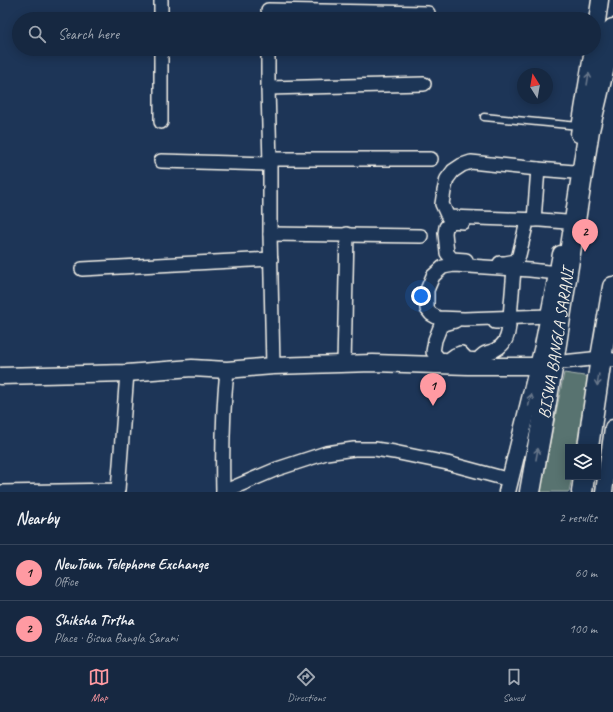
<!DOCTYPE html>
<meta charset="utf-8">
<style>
body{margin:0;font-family:Caveat,sans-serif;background:#23344c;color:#f1f3f6}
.controls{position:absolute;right:12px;bottom:12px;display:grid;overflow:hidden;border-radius:0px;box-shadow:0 2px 10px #0003}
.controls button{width:36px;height:36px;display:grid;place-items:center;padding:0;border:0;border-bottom:1px solid #35445a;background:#162841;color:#f1f3f6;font:20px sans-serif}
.compass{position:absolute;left:517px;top:68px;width:36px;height:36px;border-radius:50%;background:#162841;box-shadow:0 2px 10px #0003;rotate:349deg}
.you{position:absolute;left:421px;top:296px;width:14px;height:14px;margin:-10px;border:3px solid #fff;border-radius:50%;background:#1a73e8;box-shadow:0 0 0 6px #1a73e833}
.badge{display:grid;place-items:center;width:26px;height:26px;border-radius:50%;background:#ff9aa2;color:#111;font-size:13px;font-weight:700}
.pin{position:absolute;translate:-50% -33px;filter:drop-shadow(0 1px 2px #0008)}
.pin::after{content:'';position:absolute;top:21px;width:14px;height:12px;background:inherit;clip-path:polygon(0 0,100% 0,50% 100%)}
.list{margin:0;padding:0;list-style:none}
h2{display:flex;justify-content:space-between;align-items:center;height:52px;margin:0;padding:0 16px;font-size:17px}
h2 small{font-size:13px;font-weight:400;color:#9ea6b1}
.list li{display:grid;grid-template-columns:26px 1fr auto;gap:12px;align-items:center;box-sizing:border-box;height:56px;padding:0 16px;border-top:1px solid #35445a}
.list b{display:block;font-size:15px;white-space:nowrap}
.list p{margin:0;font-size:13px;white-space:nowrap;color:#9ea6b1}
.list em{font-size:13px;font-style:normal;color:#9ea6b1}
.icon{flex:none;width:22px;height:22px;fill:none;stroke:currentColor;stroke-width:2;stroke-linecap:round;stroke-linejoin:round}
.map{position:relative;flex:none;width:613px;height:492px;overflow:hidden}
.search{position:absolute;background:#162841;box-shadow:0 2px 10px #0003;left:12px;right:12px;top:12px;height:44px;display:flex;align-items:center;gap:10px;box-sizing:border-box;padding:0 14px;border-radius:22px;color:#9ea6b1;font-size:15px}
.sheet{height:164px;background:#162841}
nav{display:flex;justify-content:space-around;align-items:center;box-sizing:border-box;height:56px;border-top:1px solid #35445a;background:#162841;font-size:11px;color:#9ea6b1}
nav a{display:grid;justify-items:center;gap:2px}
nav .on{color:#ff9aa2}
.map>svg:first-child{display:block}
.green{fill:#587370;stroke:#a6b2ac}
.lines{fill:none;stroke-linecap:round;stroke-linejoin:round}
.service-casing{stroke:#f4f1e8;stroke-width:9}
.minor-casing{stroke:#f4f1e8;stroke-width:16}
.tertiary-casing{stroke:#f4f1e8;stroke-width:19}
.primary-casing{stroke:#f4f1e8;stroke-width:23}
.service{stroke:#1d3557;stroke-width:6}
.minor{stroke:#1d3557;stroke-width:13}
.tertiary{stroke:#1d3557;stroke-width:16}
.primary{stroke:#1d3557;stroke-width:20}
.oneway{stroke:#68778a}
.labels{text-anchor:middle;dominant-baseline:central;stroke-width:3;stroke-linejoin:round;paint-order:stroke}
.street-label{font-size:17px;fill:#f4f1e8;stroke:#1d3557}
</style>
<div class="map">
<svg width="613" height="492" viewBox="0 0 613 492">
<rect width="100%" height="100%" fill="#1d3557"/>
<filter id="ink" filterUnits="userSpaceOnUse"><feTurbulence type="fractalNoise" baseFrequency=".025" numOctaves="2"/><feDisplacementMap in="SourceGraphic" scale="8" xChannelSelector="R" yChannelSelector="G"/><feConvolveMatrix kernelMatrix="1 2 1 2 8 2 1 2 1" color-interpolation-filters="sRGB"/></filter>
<g filter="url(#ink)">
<path class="green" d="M564,373L591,377L577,447H568V477H572L569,492H540Z"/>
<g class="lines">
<defs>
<path id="service" d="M484,117L579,126"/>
<g id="minor">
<path d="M268,10L428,13"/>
<path d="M161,19V0"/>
<path d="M268,49V88L270,164V234L273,366"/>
<path d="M268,88L424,84"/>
<path d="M161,122V49"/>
<path d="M270,159H431"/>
<path d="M161,161L270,164"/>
<path d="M534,220L538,169"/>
<path d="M463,222L452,221L446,227L445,233L447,253L452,259L466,260"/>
<path d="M566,222L541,220L448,217L442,204L444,191L447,179L453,171L462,165L471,162L538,169L574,172"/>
<path d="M270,234L421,236"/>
<path d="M500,263H505L516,261L519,255L526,226"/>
<path d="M82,269L271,259"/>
<path d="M549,316L464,319L438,318L431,314L427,309V290L433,276L443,267L454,265L530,270L557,273"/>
<path d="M510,317L514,269"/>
<path d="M455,321L441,325L435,340L433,352L439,359L448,360L455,355L461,353V366"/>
<path d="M461,353L467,359L478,360C485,351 486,354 495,350C505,345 508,337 509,326L506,322H495"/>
<path d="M553,363L601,358L613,360"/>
<path d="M344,364L347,234"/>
<path d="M0,492L118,490L127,373"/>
<path d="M223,492L277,469L326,453L354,449H375L394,452L447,463L510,480"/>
<path d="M223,492C222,451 223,410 227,370"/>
</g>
<g id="tertiary">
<path d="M594,43L600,0"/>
<path d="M579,134L593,49"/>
<path d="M0,376L127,373L192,368L227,370L273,366L373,363L468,366H538L553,363"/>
<path d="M507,492L543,346L561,254"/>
<path d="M604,492L613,428"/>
</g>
<g id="primary">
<path d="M588,447L601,358L613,287"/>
<path id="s1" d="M530,492L553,363L589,130L613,29"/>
<path d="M582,492L584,477"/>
</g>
</defs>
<use href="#service" class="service-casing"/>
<use href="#minor" class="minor-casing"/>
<use href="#tertiary" class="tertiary-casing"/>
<use href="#primary" class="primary-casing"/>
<use href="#service" class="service"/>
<use href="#minor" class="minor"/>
<use href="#tertiary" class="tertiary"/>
<use href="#primary" class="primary"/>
</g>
<defs><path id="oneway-shaft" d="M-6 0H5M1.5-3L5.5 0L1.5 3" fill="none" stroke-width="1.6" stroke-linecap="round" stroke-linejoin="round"/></defs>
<g class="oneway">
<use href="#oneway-shaft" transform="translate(588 79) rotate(-81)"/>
<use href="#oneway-shaft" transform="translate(598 380) rotate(98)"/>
<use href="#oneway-shaft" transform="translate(530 400) rotate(-76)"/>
<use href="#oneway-shaft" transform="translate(537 454) rotate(-80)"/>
</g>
</g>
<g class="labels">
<g class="street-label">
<text stroke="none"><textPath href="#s1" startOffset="151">BISWA BANGLA SARANI</textPath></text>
</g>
</g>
</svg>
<div class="controls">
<button><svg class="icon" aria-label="layers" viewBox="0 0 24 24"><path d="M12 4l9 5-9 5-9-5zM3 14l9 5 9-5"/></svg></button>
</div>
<svg class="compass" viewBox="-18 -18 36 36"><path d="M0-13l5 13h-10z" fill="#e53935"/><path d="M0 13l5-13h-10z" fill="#9ea6b1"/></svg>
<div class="you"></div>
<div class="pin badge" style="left:433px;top:406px">1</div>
<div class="pin badge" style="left:585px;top:252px">2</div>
<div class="search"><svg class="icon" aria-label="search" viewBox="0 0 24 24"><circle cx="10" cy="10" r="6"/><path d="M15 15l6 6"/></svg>Search here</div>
</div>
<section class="sheet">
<h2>Nearby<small>2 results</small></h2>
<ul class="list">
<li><span class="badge">1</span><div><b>NewTown Telephone Exchange</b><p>Office</p></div><em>60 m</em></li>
<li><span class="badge">2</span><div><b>Shiksha Tirtha</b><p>Place · Biswa Bangla Sarani</p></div><em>100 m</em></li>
</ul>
</section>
<nav>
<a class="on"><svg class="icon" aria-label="map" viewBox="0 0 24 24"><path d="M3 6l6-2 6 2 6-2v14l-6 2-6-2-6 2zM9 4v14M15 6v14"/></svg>Map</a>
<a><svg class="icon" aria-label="directions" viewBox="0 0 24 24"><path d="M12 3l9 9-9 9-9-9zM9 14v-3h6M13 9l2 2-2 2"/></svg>Directions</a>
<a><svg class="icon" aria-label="saved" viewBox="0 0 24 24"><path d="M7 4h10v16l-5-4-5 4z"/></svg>Saved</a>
</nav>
